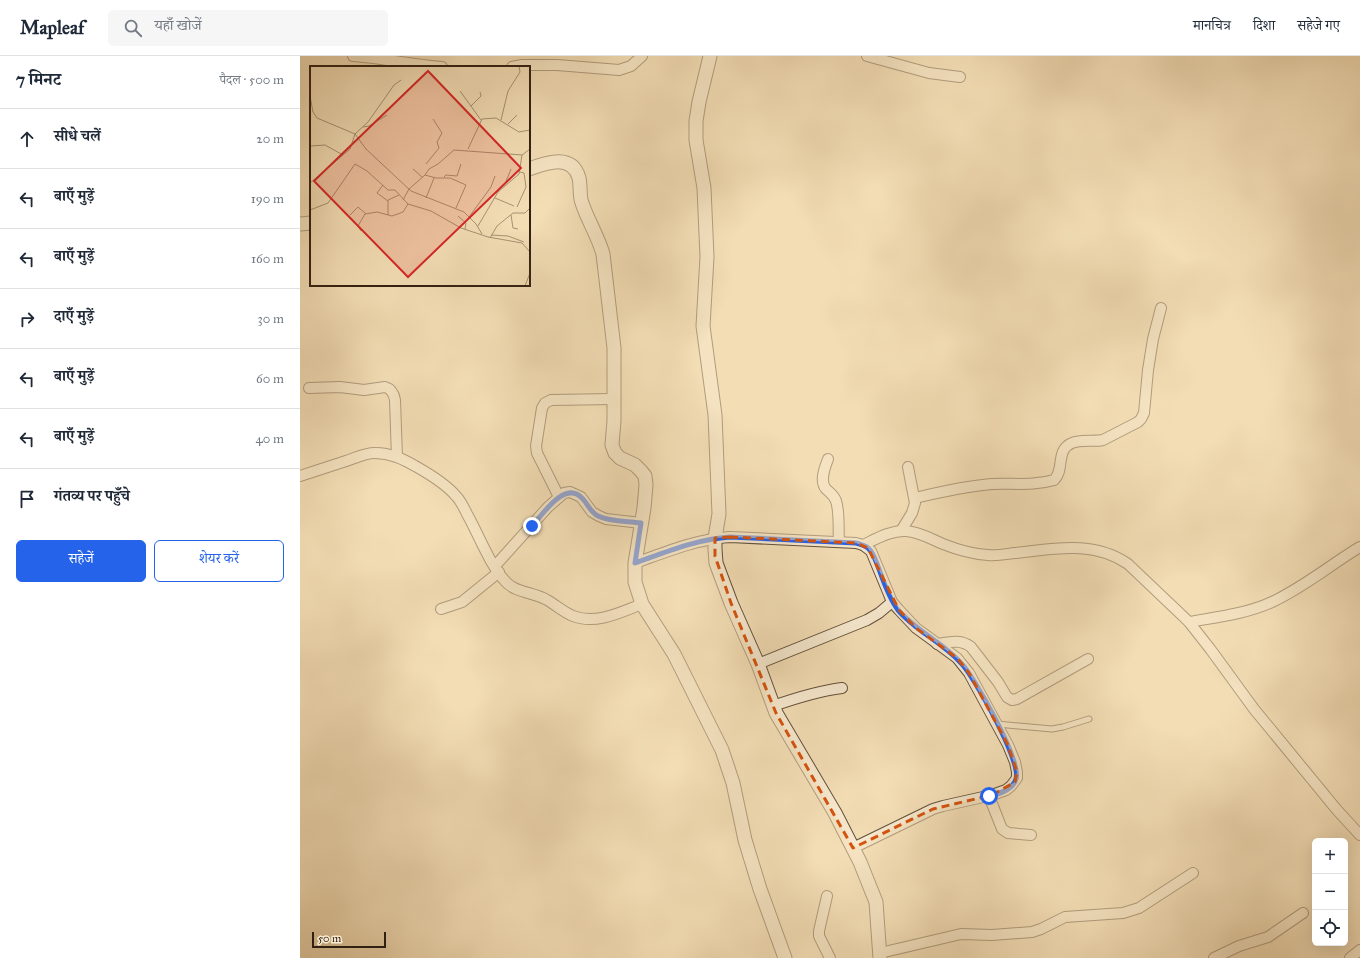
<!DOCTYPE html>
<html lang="hi">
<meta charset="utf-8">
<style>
body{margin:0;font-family:"IM FELL Great Primer","Noto Serif Devanagari",serif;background:#f6f6f7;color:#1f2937}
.controls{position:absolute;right:12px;bottom:12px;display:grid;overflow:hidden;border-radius:6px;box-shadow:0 4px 16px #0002}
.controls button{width:36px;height:36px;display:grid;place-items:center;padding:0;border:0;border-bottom:1px solid #e0e1e3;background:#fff;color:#1f2937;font:20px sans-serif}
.scale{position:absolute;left:12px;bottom:10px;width:74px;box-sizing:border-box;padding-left:4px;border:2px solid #322112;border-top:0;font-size:11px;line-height:14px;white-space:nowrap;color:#322112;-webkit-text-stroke:3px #f7e9cf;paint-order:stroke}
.stop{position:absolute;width:12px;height:12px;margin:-9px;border:3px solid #2563eb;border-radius:50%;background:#fff}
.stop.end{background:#2563eb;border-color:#fff;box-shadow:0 1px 4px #0008}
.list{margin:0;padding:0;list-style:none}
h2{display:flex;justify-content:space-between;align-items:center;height:52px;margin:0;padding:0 16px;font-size:17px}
h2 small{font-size:13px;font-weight:400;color:#747a83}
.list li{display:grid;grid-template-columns:26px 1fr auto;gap:12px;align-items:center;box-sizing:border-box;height:60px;padding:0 16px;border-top:1px solid #e0e1e3}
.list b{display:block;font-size:15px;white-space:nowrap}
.list em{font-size:13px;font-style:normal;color:#747a83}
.actions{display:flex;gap:8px;padding:12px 16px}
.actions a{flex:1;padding:9px 0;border:1px solid #2563eb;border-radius:6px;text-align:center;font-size:14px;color:#2563eb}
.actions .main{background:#2563eb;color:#fff}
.icon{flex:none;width:22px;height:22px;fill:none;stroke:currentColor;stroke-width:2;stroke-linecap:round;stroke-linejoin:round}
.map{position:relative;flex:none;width:1060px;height:902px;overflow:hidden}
header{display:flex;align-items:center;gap:24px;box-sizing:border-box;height:56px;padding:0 20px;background:#fff;border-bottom:1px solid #e0e1e3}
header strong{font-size:19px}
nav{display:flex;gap:22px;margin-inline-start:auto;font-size:14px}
.search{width:280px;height:36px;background:#f6f6f7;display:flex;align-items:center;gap:10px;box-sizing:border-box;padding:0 14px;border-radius:6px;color:#747a83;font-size:15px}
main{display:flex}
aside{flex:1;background:#fff}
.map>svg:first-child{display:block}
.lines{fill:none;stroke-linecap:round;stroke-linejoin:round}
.service-casing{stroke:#62503b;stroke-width:7}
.minor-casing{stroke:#62503b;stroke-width:12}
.tertiary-casing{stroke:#62503b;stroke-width:15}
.service{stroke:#f7e9cf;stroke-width:5}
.minor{stroke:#f7e9cf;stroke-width:10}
.tertiary{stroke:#f7e9cf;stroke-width:13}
.route{stroke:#2563eb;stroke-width:5}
.marked{fill:none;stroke:#d6530d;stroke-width:3;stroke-dasharray:8 5;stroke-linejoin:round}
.inset-road{fill:none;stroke:#a69274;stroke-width:1}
.view{fill:#d62828;fill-opacity:0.15;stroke:#d62828;stroke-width:2}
.inset-edge{fill:none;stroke:#322112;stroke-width:2}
</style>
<header>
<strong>Mapleaf</strong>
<div class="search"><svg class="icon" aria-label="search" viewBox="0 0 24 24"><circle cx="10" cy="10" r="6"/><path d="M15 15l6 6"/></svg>यहाँ खोजें</div>
<nav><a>मानचित्र</a><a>दिशा</a><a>सहेजे गए</a></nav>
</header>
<main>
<aside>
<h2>7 मिनट<small>पैदल · 500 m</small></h2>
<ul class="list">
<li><svg class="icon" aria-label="ahead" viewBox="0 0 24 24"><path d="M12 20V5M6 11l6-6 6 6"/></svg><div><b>सीधे चलें</b></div><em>20 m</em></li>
<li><svg class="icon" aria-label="left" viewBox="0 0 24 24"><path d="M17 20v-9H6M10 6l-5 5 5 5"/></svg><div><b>बाएँ मुड़ें</b></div><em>190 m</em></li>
<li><svg class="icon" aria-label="left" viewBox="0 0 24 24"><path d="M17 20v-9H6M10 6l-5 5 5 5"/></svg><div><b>बाएँ मुड़ें</b></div><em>160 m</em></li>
<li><svg class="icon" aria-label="right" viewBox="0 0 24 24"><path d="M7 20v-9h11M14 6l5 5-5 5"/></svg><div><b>दाएँ मुड़ें</b></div><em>30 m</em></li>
<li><svg class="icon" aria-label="left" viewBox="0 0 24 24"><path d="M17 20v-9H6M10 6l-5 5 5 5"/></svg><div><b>बाएँ मुड़ें</b></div><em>60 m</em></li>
<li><svg class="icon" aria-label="left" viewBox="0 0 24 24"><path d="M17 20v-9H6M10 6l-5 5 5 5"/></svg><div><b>बाएँ मुड़ें</b></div><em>40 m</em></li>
<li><svg class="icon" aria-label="arrive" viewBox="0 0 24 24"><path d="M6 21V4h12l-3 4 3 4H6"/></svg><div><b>गंतव्य पर पहुँचे</b></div></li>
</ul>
<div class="actions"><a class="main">सहेजें</a><a>शेयर करें</a></div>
</aside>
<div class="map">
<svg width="1060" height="902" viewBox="0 0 1060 902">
<rect width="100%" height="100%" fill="#f3ddb5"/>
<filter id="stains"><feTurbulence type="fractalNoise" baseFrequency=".005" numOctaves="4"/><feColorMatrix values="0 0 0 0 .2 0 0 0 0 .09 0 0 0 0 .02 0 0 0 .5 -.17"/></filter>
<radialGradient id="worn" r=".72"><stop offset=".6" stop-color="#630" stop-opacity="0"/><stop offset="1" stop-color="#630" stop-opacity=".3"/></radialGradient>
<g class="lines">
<defs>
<path id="service" d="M697,668L752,673L763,671L789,663"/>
<g id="minor">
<path d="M53,0C83,2 112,9 142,11"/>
<path d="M567,0L629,17L660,21"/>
<path d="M212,11L222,9H257L319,14L331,10L342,0"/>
<path d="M9,332L40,331L64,334L85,331C92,333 94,338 95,344L97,401"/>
<path d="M528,403C525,411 519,425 526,433C530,437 534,439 536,445C540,457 538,474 539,486"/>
<path d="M0,420C15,415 31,410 46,405C55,402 65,397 75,397C91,397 103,403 117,411C131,419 146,428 156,440C161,445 164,452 167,458C179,479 189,508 206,526C216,537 234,536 247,544C256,549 263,556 273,560C296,569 321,556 342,548"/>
<path d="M259,441L237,397L236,390L242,352L245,347L251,344L313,343"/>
<path d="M615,442C640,436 666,430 692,428C713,427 734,430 754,424C765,414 755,394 772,387C781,383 793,386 803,384L838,366L841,363L844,357L848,314L853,283L861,252"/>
<path d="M601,475L612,457L615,447L608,411"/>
<path d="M563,489C576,483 591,474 606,475C620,476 631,483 643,488C658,494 672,498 688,499C697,500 706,498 715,497C754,493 793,484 828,508L889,566L911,594L954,653L1037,754L1060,779"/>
<path d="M335,507C366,496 397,483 430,481L556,487L563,489L571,495L588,536L592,546L599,554L616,572L657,602L669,617L708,689L715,706L717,716V722L711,730L706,734L692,739L643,750L633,753L553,792"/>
<path d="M195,510L248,451L264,437L270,436L281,441L292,456L299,460L306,463L341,467"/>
<path d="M141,553L162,546L199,516"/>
<path d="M889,566C917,561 946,558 972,546C1004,531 1030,509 1060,491"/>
<path d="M637,588C650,586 661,583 671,591L698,626L707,641L712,644L717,643L788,603"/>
<path d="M458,608L567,564L579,557L592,546"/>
<path d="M473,650C496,642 518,635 542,632"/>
<path d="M689,740L702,773L708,777L731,779"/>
<path d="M527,840L519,875V880L530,902"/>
<path d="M580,897L661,878L692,879L732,876L741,873L765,861L823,857L839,852L893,817"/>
<path d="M914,902L939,890L968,881L1003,857"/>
<path d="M1050,902L1060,894"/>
</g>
<g id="tertiary">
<path d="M410,0L399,46L396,65V84L404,132L407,201L403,270L415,359L419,458L415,482V493L416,507L431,547L458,608L476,657L535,757L560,806L576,846L580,902"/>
<path d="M229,113C246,107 272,97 279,122C281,130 279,139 282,147C288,165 298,180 303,198L314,292V365L312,389L315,397L320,402L335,409L341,415L345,420L346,429L344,452L335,507V526L342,548L374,598L422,694L433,727L445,784L460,833L485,902"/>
<path d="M0,168L11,167"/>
</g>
</defs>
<use href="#service" class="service-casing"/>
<use href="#minor" class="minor-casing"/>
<use href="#tertiary" class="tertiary-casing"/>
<use href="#service" class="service"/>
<use href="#minor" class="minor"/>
<use href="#tertiary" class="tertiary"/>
</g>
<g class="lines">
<path class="route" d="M232,470C243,458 265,424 282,442C288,448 290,456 298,460C310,466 328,465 341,467L335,507C366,496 397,483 430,481L556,487C560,488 564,489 568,492C574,497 576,506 579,513C584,527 589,542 598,554C616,575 642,586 661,607C674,620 722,706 716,723C713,733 699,738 689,740"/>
</g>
<path d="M0 0H1060V902H0ZM430,481L556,487L568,492L599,554L616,572L657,602L669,617L708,689L717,716L715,726L692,739L633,753L553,792L476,657L431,547L415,500V482Z" fill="#f3ddb5" fill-opacity=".55" fill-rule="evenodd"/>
<path class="marked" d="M430,481L556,487L568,492L599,554L616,572L657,602L669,617L708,689L717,716L715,726L692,739L633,753L553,792L476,657L431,547L415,500V482Z"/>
<g transform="translate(10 10)">
<rect width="220" height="220" fill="#f3ddb5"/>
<path class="inset-road" d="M150,25L171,54M0,30L3,46L7,52L45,68L56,83L101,125L154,146L166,158L172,168M161,40L171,30L170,26M191,54L198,25L210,6L209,0M198,58L207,49M53,61L59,60L77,49M0,80L15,79L33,89M158,83L172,53L186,52L209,66L220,64M116,98L129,82L127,76L132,67L123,53M103,103L112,111M115,109L119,103L128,98L144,84L212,89L220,83M134,111L136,109L147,110L151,98M0,117L40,83L45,68L58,56L84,19L91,14M195,118L201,103M73,119L67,127L78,135M116,132L124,112M185,132L204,140M93,134L99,123L115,109L126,112H140L156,119L146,142M207,141L216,121L214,107L210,106M0,144L18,137L45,98L57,105L78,124H85L98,138L121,145L151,162L178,171L212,177L220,186M40,149L48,141L56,148M78,149V134L89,129M201,149L203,162L208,163M148,150L156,157L155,163M159,151L181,121L185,110M168,160L188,126L209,108L212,89M51,165L48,160L55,148L67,146L82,150L93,146L98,138M181,169L198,170L214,176M180,172L187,160L203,147H215L220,142M215,220L220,207"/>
<path class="view" d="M118,5L211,102L98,211L4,115Z"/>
<rect width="220" height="220" class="inset-edge"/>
</g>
<rect width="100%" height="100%" filter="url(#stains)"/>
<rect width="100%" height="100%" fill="url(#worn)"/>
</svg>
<div class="controls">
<button>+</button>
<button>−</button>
<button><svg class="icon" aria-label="locate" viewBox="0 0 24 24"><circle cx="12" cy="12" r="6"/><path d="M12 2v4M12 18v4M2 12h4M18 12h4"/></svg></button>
</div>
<div class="scale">50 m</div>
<div class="stop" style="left:689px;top:740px"></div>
<div class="stop end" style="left:232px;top:470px"></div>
</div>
</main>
